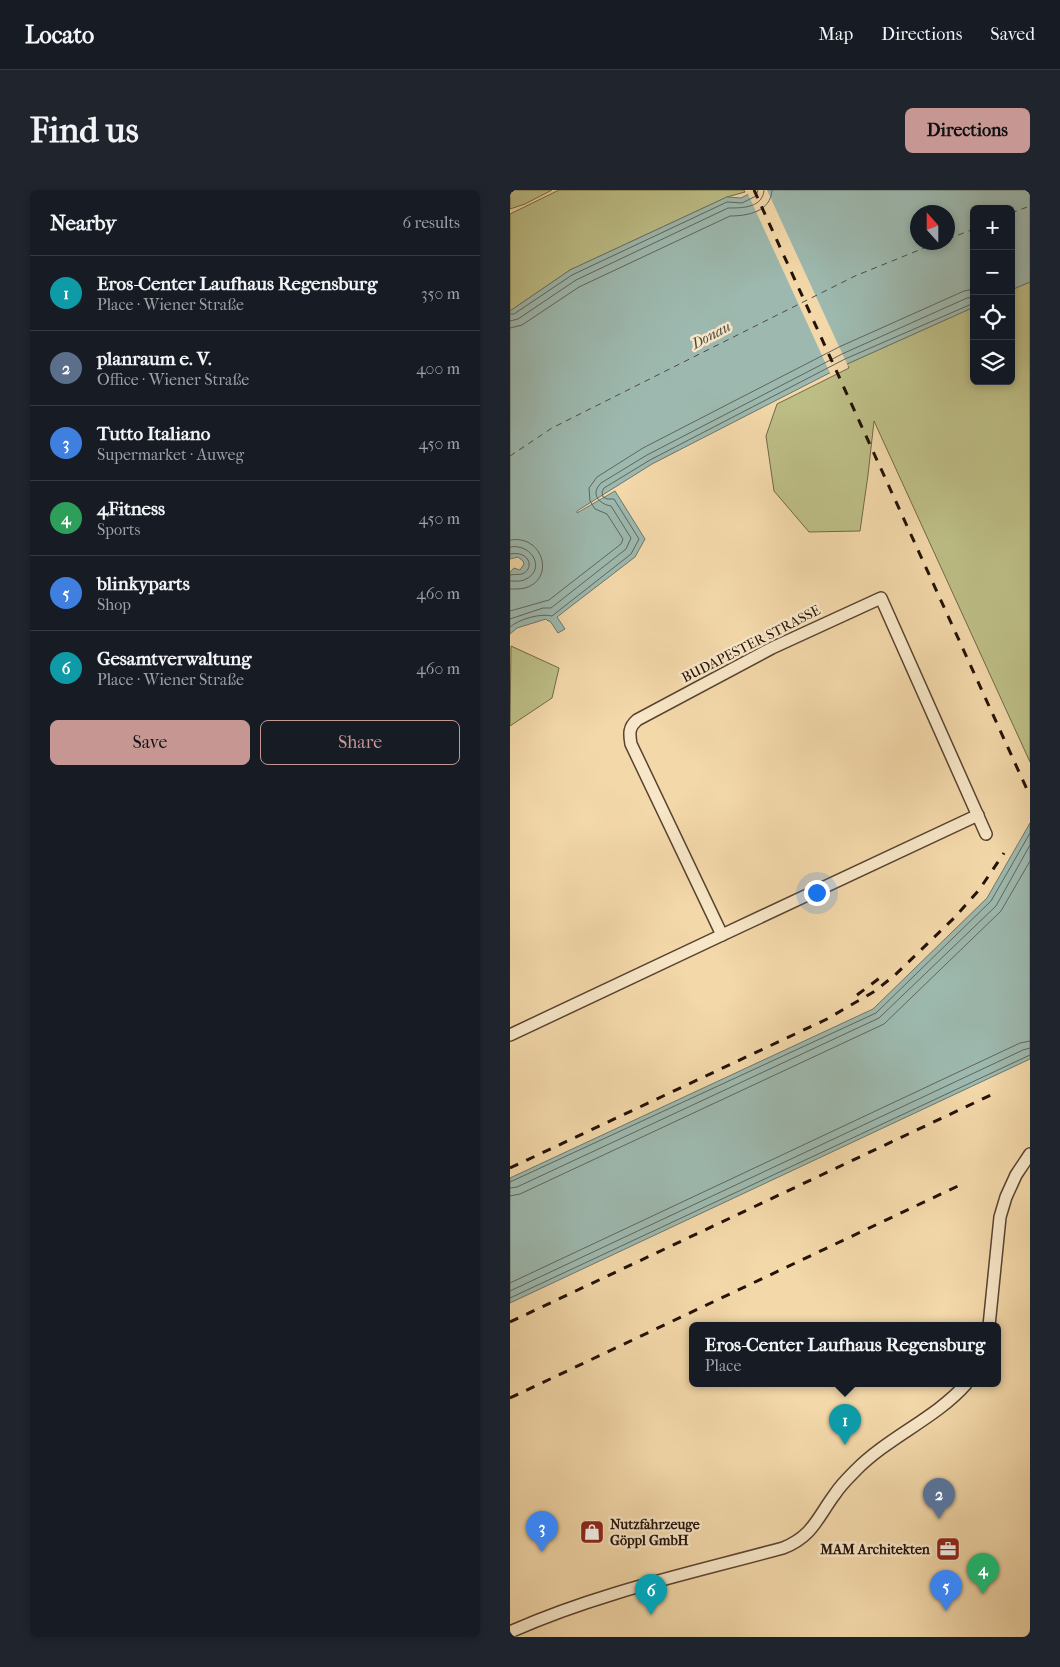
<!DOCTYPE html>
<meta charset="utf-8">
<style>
body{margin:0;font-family:"IM FELL French Canon",serif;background:#20242c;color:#f1f3f6}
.controls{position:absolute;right:15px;top:15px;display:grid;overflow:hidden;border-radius:8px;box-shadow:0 2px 8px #0003}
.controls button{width:45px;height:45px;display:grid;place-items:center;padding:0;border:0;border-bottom:1px solid #363941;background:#171b24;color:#f1f3f6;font:25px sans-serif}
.compass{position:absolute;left:400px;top:15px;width:45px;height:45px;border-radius:50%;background:#171b24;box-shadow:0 2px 8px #0003;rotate:339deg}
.you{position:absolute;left:306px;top:702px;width:18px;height:18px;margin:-12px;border:4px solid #fff;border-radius:50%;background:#1a73e8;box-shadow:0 0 0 8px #1a73e833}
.badge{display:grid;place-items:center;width:32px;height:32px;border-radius:50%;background:#c59692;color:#fff;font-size:16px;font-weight:700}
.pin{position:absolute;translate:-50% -41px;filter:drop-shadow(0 1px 2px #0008)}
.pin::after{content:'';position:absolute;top:26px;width:18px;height:15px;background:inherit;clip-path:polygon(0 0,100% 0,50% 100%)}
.popup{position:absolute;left:179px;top:1132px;width:312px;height:65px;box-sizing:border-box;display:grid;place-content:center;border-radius:8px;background:#171b24;filter:drop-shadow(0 1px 4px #0005);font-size:16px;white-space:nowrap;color:#9ea1a6}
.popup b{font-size:19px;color:#f1f3f6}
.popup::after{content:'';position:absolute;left:50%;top:100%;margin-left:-10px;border:10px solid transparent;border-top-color:#171b24}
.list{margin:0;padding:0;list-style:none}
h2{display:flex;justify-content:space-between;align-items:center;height:65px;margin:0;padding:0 20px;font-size:21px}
h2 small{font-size:16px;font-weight:400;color:#9ea1a6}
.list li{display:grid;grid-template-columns:32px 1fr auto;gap:15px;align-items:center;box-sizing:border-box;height:75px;padding:0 20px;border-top:1px solid #363941}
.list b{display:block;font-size:19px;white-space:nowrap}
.list p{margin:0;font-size:16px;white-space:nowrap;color:#9ea1a6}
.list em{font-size:16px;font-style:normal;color:#9ea1a6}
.actions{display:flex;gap:10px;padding:15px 20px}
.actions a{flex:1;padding:11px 0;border:1px solid #c59692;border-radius:8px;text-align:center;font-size:18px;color:#c59692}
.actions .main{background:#c59692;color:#111}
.icon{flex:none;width:28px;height:28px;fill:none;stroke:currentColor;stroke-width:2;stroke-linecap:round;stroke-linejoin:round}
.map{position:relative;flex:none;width:520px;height:1447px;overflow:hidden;border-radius:8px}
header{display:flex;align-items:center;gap:30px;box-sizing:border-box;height:70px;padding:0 25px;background:#171b24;border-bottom:1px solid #363941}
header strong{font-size:24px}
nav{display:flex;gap:28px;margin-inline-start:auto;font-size:18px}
.intro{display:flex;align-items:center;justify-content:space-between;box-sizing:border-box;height:120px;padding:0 30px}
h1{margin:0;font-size:35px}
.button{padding:12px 22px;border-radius:8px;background:#c59692;color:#111;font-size:18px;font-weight:700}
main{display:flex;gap:30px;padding:0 30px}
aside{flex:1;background:#171b24;border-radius:8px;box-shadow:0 2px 8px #0003}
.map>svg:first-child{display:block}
.green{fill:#bdbe86;stroke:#706847}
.water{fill:#9db9af;stroke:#6d766c;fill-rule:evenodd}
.pier{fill:#f3d8a9}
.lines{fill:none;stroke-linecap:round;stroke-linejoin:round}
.shore{stroke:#60655c;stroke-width:1}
.ferry{stroke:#4e4c42;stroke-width:1;stroke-dasharray:6 5;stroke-linecap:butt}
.minor-casing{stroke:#584330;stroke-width:14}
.minor{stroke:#f7e6c7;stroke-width:11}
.rail{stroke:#241108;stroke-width:3;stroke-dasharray:9 9;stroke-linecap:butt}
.labels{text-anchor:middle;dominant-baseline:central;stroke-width:5;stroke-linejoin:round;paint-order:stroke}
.street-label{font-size:14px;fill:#241108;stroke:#f7e6c7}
.poi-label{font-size:14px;font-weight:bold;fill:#241108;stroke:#f7e6c7;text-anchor:start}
.water-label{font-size:15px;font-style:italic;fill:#4e4c42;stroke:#f7e6c7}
</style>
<header>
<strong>Locato</strong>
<nav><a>Map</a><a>Directions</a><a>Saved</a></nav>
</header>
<div class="intro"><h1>Find us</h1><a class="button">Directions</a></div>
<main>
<aside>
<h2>Nearby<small>6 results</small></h2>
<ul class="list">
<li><span class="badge" style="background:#0f9aa8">1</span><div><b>Eros-Center Laufhaus Regensburg</b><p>Place · Wiener Straße</p></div><em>350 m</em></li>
<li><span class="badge" style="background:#5c6f8a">2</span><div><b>planraum e. V.</b><p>Office · Wiener Straße</p></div><em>400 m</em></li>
<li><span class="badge" style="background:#3f7fe0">3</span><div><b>Tutto Italiano</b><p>Supermarket · Auweg</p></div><em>450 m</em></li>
<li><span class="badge" style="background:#2e9e5b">4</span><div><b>4Fitness</b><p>Sports</p></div><em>450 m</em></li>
<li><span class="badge" style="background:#3f7fe0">5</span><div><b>blinkyparts</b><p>Shop</p></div><em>460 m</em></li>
<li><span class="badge" style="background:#0f9aa8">6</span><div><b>Gesamtverwaltung</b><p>Place · Wiener Straße</p></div><em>460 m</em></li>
</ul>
<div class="actions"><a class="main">Save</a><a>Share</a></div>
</aside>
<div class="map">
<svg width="520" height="1447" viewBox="0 0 520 1447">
<rect width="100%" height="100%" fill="#f3d8a9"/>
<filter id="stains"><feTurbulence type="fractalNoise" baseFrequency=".004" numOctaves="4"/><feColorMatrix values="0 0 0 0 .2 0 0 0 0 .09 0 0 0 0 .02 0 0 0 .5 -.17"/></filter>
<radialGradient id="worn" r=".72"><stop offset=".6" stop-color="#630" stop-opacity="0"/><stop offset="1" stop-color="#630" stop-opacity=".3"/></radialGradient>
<g class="green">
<path d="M0,0H42L15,14L0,19Z"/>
<path d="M49,0H234L235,2L217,7L60,80L0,121V24Z"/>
<path d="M520,92V572L364,231L358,285L350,341L299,342L264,301L256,246L267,214L339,178L337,174L464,117V191H501V100Z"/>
<path d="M1,456L49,478L42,508L0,536Z"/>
</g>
<g class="water">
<path d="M247,0H520V92L501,100V19H464V117L337,174L142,274L67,321V323L105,301L135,349L125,367L47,427L55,439L48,443L40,431H38L36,429L7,438L0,444V382L4,378L10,380L14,374L13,371L8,367L0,369V121L60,80L217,7L231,8ZM408,22H438V52H408Z"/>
<path d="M520,633V869L0,1113V988L363,819L477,708Z"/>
</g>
<path class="pier" d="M241,0H257L338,176L321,185L237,2Z"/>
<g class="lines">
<g class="shore">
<path d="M0,124H4L62,85L217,12L232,13L246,6L248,0"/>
<path d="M0,131L8,129L66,90L218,18C232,18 253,18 254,0"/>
<path d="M0,138L12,135L69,97L220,26C237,26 261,22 262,0"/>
<path d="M0,350C33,344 46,389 15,398C11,399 5,399 0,399"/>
<path d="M0,357C22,353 36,379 16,389C11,392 5,391 0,391"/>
<path d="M0,364C20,360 25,379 12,384C9,385 4,384 0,385"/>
<path d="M0,421L39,410L111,354L113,349L97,324L85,319L80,311L79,298L87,287L133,258L329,157L454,101L464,99"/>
<path d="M0,429L33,418H41L116,359L121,348L101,316C89,314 80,304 91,293L137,265L332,164L457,108L464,107"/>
<path d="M0,437C9,429 31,423 42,426L121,364L129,349L104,309H97L93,307L92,302L94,298L140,270L335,169L464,113"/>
<path d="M0,992L366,823L481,711L520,643"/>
<path d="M0,998L7,997L369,828L486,716L520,655"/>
<path d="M0,1006L10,1004L374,834L491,721L520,671"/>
<path d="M0,1093L510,853L520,851"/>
<path d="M0,1101L513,860L520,858"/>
<path d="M0,1108L520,865"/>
</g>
<g class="ferry">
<path d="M501,23L520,16"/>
<path d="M438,49L464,39"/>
<path d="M0,266L42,238L345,86L429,52"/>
</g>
<defs>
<g id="minor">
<path d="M212,745L468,625"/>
<path d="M0,845L212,745L121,554C119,543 119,537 127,530L262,458L371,408L476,644"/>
<path d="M479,1136L490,1027L496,1007L506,985L520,964"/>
<path d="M0,1442C87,1403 181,1383 273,1358C303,1346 307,1328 325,1304C330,1296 338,1288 345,1281C378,1247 425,1229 456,1194"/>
</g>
</defs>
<use href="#minor" class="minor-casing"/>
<use href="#minor" class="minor"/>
<g class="rail">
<path d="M244,0L520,606"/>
<path d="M347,805L375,784"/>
<path d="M0,978L317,829L365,801L385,785L444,728L469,700L494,663"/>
<path d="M0,1132L483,904"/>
<path d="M0,1208L448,996"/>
</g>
</g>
<defs>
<symbol id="shop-square" viewBox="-11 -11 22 22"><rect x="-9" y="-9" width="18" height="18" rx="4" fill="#8f2418" stroke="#f7e6c7"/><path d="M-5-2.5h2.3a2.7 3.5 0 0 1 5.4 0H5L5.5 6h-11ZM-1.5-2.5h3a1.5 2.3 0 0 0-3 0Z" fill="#fff"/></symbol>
<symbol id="office-square" viewBox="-11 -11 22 22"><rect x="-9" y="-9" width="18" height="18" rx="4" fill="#8f2418" stroke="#f7e6c7"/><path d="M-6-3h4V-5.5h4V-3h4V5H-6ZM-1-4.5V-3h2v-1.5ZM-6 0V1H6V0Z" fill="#fff"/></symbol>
</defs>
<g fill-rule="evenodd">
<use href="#shop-square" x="68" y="1328" width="28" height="28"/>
<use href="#office-square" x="424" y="1345" width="28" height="28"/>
</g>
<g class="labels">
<g class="street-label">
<text transform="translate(241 454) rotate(-27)">BUDAPESTER STRASSE</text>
</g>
<g class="poi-label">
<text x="100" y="1334">Nutzfahrzeuge<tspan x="100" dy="16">Göppl GmbH</tspan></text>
<text x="420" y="1359" text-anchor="end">MAM Architekten</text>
</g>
<g class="water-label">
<text transform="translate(201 145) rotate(-28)">Donau</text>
</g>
</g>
<rect width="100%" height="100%" filter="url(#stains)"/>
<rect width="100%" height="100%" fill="url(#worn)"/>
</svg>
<div class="controls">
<button>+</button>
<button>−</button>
<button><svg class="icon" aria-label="locate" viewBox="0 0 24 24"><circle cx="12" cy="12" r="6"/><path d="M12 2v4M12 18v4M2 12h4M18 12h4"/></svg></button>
<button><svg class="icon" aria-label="layers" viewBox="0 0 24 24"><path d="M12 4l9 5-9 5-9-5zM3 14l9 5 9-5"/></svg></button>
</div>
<svg class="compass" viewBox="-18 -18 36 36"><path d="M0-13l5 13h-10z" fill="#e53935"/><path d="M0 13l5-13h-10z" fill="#9ea1a6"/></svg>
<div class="you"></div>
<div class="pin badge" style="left:335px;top:1255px;background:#0f9aa8">1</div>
<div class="popup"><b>Eros-Center Laufhaus Regensburg</b>Place</div>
<div class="pin badge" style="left:429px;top:1329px;background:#5c6f8a">2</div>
<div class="pin badge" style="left:32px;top:1362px;background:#3f7fe0">3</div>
<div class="pin badge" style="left:473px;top:1404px;background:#2e9e5b">4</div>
<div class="pin badge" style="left:436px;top:1421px;background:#3f7fe0">5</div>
<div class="pin badge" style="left:141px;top:1425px;background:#0f9aa8">6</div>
</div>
</main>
